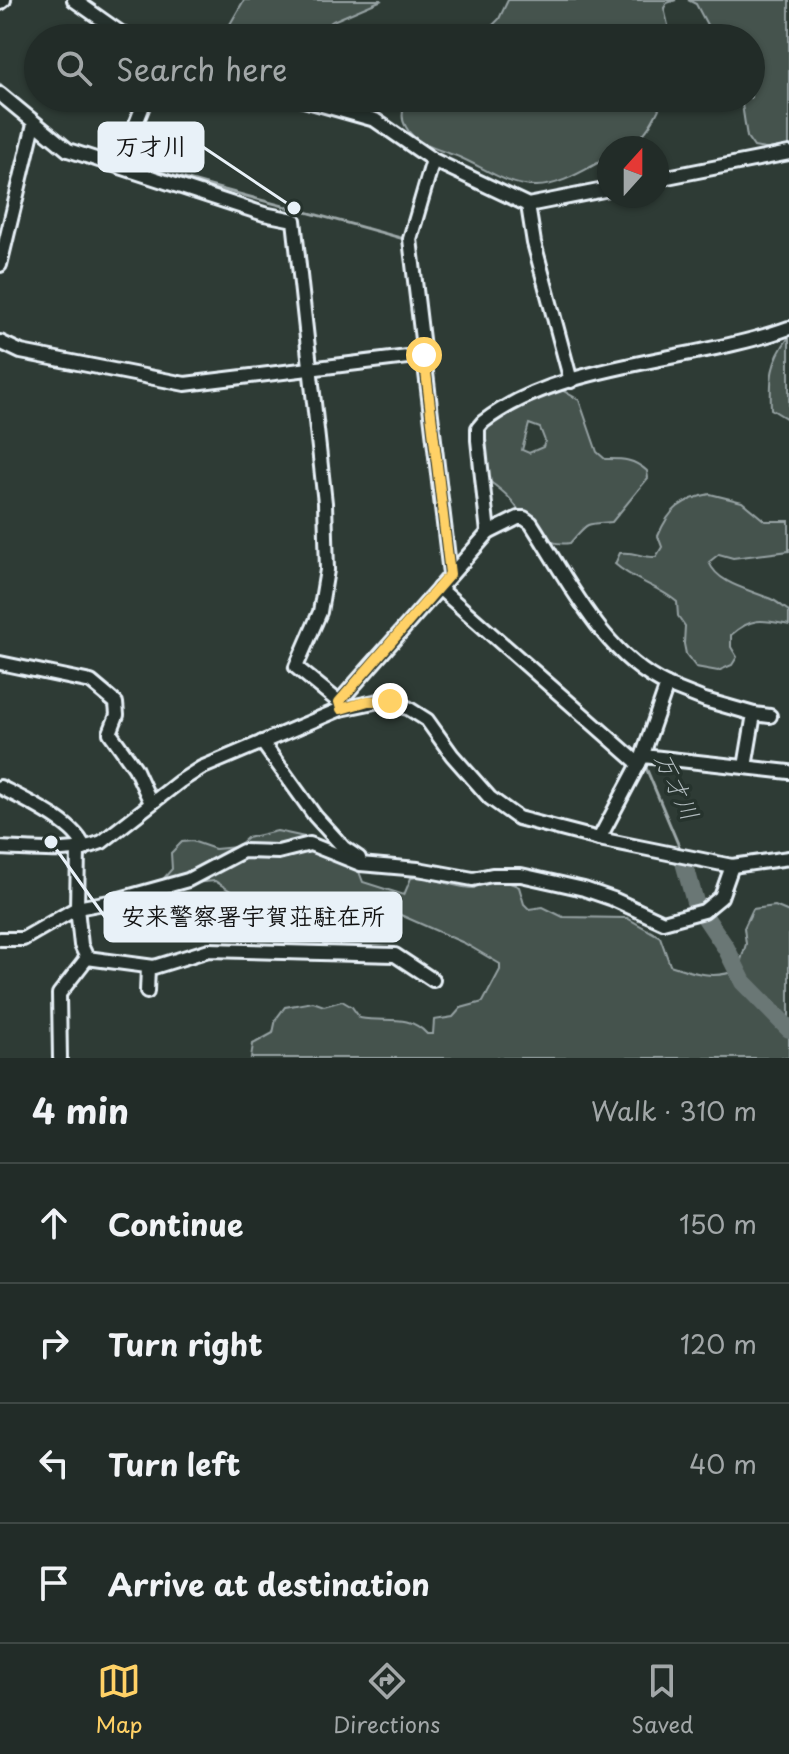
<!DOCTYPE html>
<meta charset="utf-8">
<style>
body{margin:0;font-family:"Playpen Sans","Klee One",sans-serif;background:#2e3834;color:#f1f3f6}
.compass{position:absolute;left:597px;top:136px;width:72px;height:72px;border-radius:50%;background:#222c28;box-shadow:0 2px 6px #0004;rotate:21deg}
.stop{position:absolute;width:24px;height:24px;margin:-18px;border:6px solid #ffd166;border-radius:50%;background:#fff}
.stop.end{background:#ffd166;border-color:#fff;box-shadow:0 2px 8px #0008}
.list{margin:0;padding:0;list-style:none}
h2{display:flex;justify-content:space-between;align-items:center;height:104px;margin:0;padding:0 32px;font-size:34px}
h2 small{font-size:26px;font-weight:400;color:#a2a7a8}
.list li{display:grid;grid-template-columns:52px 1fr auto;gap:24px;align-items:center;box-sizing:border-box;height:120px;padding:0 32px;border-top:2px solid #3f4845}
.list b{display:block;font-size:30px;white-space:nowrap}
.list em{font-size:26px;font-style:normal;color:#a2a7a8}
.icon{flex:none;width:44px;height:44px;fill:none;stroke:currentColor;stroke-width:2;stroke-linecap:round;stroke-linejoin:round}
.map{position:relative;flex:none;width:789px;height:1058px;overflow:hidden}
.search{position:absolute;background:#222c28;box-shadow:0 2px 6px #0004;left:24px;right:24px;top:24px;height:88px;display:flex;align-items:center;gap:20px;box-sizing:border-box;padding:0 28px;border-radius:44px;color:#a2a7a8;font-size:30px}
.sheet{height:584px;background:#222c28}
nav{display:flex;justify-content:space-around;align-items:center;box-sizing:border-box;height:112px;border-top:2px solid #3f4845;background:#222c28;font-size:22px;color:#a2a7a8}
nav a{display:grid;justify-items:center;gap:4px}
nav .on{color:#ffd166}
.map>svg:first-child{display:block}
.green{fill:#45524e;stroke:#96a2a3;stroke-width:2;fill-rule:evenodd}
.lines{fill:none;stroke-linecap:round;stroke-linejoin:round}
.stream{stroke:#9da8a9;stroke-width:3}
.river{stroke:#6b7775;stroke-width:18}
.minor-casing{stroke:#e8f1f8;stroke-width:18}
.minor{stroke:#26332d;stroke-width:12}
.route{stroke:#ffd166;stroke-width:10}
.labels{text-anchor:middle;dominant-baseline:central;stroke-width:7;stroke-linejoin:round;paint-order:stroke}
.water-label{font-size:24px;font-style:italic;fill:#b0babd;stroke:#26332d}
.leader{fill:none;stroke:#e8f1f8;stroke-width:3}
.callout-dot{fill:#e8f1f8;stroke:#26332d;stroke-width:3}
.callout{fill:#e8f1f8;stroke:#e8f1f8;stroke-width:3}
.callout-label{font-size:24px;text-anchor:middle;font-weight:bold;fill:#111}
</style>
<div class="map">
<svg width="789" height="1058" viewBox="0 0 789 1058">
<rect width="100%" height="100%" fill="#2e3b35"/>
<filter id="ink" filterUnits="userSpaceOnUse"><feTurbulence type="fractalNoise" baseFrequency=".0125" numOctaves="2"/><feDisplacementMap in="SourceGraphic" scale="16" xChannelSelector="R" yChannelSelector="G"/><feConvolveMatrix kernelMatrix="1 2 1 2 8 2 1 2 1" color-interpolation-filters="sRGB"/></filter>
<g filter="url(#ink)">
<g class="green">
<path d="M244,0H382L333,21L308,38H222Z"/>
<path d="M508,0H676L667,3L664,8L671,38H480L499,19Z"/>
<path d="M688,0H789V148L776,151L754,147L747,137L741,98H751V38H714L696,4Z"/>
<path d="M409,98H664C652,125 641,148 609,148V157C587,168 560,187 534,186C505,185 485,168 459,157C442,150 415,145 406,127C400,118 403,107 409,98Z"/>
<path d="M789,337V420L771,409C770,378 770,362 789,337Z"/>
<path d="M560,389L579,400L597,452L605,459C621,459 633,458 647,471L648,478L612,522C583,524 589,522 570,543C540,548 528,521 511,500C505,492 495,486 487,479L483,432L504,411ZM529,424L540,428L545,441L543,447L529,453L522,450Z"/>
<path d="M710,494L742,502L765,521H789V551L733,558L719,554L709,562C718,585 752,590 773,600C779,603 784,608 789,611V625C764,620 752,616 731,635V647L737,657L732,665L718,671L696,667L686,654L684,644L685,626L678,616L677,602C658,586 634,581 615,564L620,553C634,551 643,558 656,557L662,547L658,536C669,509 682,499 710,494Z"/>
<path d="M277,831L337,844H349L358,849L356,864L363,882L404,895L411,878C428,874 453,888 474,888C485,878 507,880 519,887L524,904L529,909L543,907L563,917L627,918L660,937L670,965C694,973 714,980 738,970L746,944L744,928L753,909L775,906L789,912V1058H251L253,1044L273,1033L276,1019L285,1007L313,1002L324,1006L342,1001L352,1007L360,1018C386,1023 408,1013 427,1034H433L434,1020L453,1017L461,1008L483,1002L500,970V964L464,943L360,897H240L215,881L157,886L172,869L171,853L182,842L192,841L215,849L237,847L247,838Z"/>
</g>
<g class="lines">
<g class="stream">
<path d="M0,84L31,112"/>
<path d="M113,158C209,188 307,211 404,239L417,352"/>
<path d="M418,360L444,575"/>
<path d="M540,669L640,756"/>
<path d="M644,763L681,851"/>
</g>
<path class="river" d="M684,862L695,902L726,948L743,982L789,1029"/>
<defs>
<g id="minor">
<path d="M74,0L128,38"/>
<path d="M0,3L4,0"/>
<path d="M0,94L68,150L264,214L294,220L325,503L327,570L320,612L296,667L339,702L341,709"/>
<path d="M297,98L375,120L433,160L528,205L609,189"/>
<path d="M433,160L410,239L450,574"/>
<path d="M104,162L131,136L146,98"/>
<path d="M657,179L789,153"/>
<path d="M528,205L534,243L571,381"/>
<path d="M0,265L34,124"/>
<path d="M0,342L21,352L185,384L424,355"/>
<path d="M488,533L518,518H524L531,523C568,580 603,655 667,685"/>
<path d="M439,588L639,764"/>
<path d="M0,663L91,682L116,703L117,715L110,733L135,768L151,803"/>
<path d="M339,702L488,533L478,440V428L483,422C562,361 696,362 789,328"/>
<path d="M754,714L770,716"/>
<path d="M262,742L315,816L344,848L359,858"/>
<path d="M643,756L789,772"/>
<path d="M0,787C21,798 80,825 84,849"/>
<path d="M599,839L641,760L667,685L705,700L754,714L745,767"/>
<path d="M0,848C34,849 70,855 102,842L179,782L201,768L341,709L379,701L408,708L427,720L452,755L490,798L518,818L599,839L732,866L789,858"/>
<path d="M0,939H23L77,908L78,849"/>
<path d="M87,958L154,967L209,950L395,955L433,980"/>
<path d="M147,992L148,967"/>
<path d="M60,1058L59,994L87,958L81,945L77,908L109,902L188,880L243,851L278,852L310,844L360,864L418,869L473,879L492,875H521L584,889L613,899L663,922L704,911L721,897L732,866"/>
</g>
</defs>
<use href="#minor" class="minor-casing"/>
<use href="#minor" class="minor"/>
</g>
</g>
<g class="lines" filter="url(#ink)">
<path class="route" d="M390,701H368L341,709L339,702L450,574L424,355"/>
</g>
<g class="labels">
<g class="water-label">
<text transform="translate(678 786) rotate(65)">万才川</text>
</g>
</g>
<path class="leader" d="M294 208L203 147M51 842L105 917"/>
<g class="callout-dot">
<circle cx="294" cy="208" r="8"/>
<circle cx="51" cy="842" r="8"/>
</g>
<g class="callout">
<rect x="99" y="123" width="104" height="48" rx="8"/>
<rect x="105" y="893" width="296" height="48" rx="8"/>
</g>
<g class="callout-label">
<text x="151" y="155">万才川</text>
<text x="253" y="925">安来警察署宇賀荘駐在所</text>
</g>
</svg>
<svg class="compass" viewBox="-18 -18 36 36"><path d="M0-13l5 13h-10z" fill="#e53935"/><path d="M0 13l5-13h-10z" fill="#a2a7a8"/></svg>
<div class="stop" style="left:424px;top:355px"></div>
<div class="stop end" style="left:390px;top:701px"></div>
<div class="search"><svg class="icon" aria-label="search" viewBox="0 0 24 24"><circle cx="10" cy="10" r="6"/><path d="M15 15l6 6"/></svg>Search here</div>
</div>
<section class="sheet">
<h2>4 min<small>Walk · 310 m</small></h2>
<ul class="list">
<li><svg class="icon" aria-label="ahead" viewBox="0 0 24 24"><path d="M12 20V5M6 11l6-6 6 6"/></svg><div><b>Continue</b></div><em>150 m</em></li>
<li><svg class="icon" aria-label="right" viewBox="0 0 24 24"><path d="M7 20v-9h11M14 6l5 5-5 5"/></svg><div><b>Turn right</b></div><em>120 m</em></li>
<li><svg class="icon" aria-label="left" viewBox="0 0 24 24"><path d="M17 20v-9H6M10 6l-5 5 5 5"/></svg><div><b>Turn left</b></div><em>40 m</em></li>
<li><svg class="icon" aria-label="arrive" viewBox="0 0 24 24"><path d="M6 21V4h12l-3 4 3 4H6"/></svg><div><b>Arrive at destination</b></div></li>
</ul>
</section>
<nav>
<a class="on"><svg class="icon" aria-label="map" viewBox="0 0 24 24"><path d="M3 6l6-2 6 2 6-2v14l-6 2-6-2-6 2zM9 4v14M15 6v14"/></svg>Map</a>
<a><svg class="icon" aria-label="directions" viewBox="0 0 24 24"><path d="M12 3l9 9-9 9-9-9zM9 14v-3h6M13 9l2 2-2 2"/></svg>Directions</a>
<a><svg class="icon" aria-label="saved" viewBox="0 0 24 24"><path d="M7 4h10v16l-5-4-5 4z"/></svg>Saved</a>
</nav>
